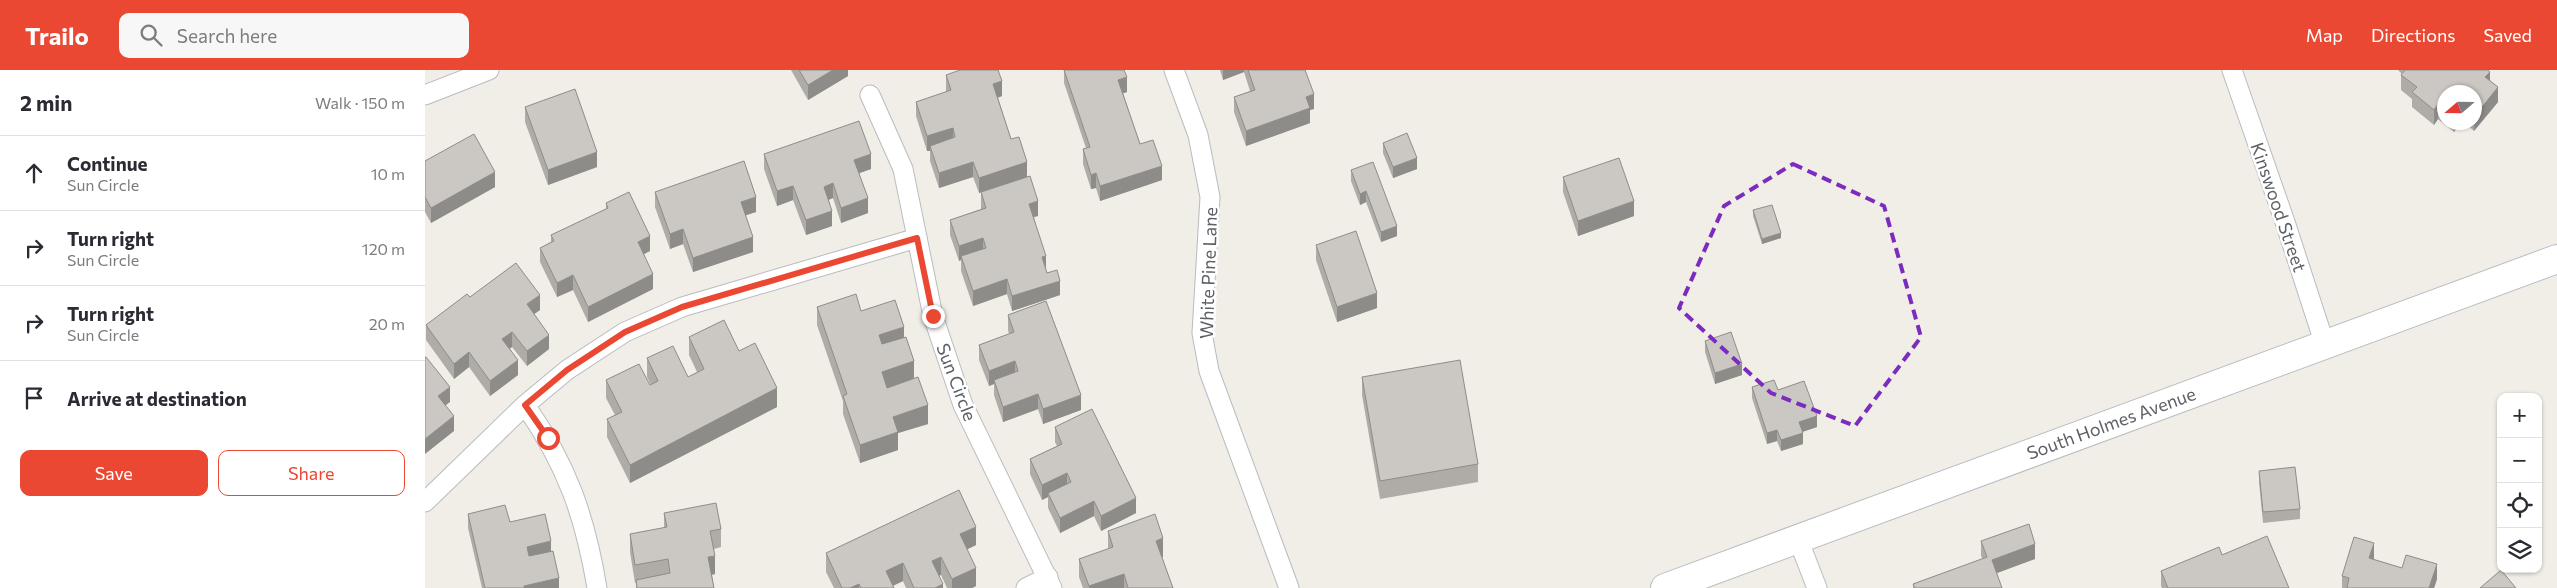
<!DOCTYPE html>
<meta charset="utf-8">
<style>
body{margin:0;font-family:Commissioner,sans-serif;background:#f7f7f7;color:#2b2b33}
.controls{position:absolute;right:15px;bottom:15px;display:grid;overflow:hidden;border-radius:10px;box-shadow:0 1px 4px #0004}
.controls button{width:45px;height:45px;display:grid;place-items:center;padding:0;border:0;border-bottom:1px solid #e1e1e2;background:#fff;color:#2b2b33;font:25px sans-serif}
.compass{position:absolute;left:2012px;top:15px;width:45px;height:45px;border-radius:50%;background:#fff;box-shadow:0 1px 4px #0004;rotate:250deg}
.stop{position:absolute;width:15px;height:15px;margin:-11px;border:4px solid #ea4832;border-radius:50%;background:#fff}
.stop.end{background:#ea4832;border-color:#fff;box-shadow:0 1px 5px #0008}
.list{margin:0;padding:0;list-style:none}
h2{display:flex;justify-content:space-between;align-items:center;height:65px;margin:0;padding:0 20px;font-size:21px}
h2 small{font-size:16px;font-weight:400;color:#7c7c81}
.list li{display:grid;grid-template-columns:32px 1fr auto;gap:15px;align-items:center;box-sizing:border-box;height:75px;padding:0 20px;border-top:1px solid #e1e1e2}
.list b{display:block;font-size:19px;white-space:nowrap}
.list p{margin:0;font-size:16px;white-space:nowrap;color:#7c7c81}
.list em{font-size:16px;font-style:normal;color:#7c7c81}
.actions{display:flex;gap:10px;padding:15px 20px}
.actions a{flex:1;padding:11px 0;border:1px solid #ea4832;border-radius:10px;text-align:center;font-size:18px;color:#ea4832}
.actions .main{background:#ea4832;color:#fff}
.icon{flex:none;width:28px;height:28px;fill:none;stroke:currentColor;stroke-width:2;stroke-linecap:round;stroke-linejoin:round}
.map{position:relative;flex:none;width:2132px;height:518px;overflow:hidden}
header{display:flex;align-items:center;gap:30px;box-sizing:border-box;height:70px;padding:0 25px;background:#ea4832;color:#fff}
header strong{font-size:24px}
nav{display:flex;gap:28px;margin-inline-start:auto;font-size:18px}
.search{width:350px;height:45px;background:#f7f7f7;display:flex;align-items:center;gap:12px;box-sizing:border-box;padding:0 18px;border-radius:10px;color:#7c7c81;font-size:19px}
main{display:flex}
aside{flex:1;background:#fff}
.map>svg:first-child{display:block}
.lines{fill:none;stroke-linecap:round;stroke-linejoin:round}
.street-casing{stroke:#b8bbc0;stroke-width:21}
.secondary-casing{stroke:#b9bcc2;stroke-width:30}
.street{stroke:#fff;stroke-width:19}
.secondary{stroke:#fff;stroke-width:28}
.wall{fill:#afaca8}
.shaded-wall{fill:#8e8c88}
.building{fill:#cbc8c3;stroke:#8e8c88}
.route{stroke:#ea4832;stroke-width:6}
.marked{fill:none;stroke:#7b2cbf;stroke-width:4;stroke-dasharray:10 6;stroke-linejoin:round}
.labels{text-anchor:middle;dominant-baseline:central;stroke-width:5;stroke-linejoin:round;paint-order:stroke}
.street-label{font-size:18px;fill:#5d6166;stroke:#fff}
</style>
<header>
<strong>Trailo</strong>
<div class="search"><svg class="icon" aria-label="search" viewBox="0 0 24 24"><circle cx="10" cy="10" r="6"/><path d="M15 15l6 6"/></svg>Search here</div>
<nav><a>Map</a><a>Directions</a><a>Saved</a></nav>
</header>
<main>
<aside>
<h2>2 min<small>Walk · 150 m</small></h2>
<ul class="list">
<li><svg class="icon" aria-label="ahead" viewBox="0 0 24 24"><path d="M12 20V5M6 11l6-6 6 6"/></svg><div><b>Continue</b><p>Sun Circle</p></div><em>10 m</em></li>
<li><svg class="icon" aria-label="right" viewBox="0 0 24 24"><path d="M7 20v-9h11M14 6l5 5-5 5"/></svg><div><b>Turn right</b><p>Sun Circle</p></div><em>120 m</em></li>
<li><svg class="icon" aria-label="right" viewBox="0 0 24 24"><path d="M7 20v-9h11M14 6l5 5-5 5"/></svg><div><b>Turn right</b><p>Sun Circle</p></div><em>20 m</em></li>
<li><svg class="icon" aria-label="arrive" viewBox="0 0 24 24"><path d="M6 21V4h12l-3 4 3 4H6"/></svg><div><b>Arrive at destination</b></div></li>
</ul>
<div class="actions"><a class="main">Save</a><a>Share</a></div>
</aside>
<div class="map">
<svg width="2132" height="518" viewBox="0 0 2132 518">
<rect width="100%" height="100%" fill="#f0eee6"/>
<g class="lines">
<defs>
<g id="street">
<path d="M749,0L773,65L785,127L777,263L784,301L864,518"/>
<path d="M1807,0L1860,152L1900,275"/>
<path d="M0,25L64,0"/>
<path d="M445,25L478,99L508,246L538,335L627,518"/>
<path d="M100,335C142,395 160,446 172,518"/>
<path d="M0,432L100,335L142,300L200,262L257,237L492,168"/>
<path d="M1373,469L1392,518"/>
<path d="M601,518L623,507"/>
</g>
<path id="secondary" d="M1240,518L2132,189"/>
</defs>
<use href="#street" class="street-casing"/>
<use href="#secondary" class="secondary-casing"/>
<use href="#street" class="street"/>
<use href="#secondary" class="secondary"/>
</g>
<g class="wall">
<path d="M366,0H423V6L383,30Z"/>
<path d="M639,0H699L702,22L698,23L715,74L737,110L675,131L671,118L666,119L658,94V79L661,78L639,13Z"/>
<path d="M795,0H880L889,39L885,40V53L821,76L809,42V27L825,21L819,2L798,10Z"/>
<path d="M1973,0H2063L2065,10L2073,32L2049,61L2039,52H2050V22H2020V52H2036L2029,62L2013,49L2009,55L1987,37V29L1976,20V5L1977,4Z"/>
<path d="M521,5L577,26L573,28L586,69L602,107L613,146L609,147L621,200L622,203L635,225L587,241L582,224L548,236L536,201V190L534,191L525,165V150L556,139V122L554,123L548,107L514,118L505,91V81H502L491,46V32L521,22Z"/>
<path d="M100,37L172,97L123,115L100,52Z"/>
<path d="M958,73L992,99L968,108L958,83Z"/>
<path d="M339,84L446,99L434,103L443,143L416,153L408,128L404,130L407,156L381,165L368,130L352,136L339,99Z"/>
<path d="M0,91L70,117L6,153L0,142Z"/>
<path d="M926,100L972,166L956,172L941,132L935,135L926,111Z"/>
<path d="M1138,107L1209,146L1153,166L1138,122Z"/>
<path d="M230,122L331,142L320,145L328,182L268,202L258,174L245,179L230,137Z"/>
<path d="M181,133L225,181L219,184L228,219L163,252L148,220L132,227L115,192V178L126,172V165L181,139Z"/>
<path d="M1328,140L1356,168L1337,174L1328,146Z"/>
<path d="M891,175L952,238L912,252L891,190Z"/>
<path d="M45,227L115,240L109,244L124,279L102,296L87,277L85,278L93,305L65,326L44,297L29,309L1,270V255Z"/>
<path d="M392,237L436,241L479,267L489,309L503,354L473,363V380L435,393L418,344V331L392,255Z"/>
<path d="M583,245L656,340L618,354L613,339L578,352L569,325V314L564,316L554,290V275L584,264L583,260Z"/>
<path d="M264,267L314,281L352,337L205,413L182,367V349L190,345L181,328V310L225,315H226L222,307V288L263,307L272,302L264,285Z"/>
<path d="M1280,271L1317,305L1290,314L1280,282Z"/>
<path d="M937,307L1053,394V412L955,429L937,325Z"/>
<path d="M1327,317L1353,320L1392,357L1377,362L1378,374L1356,381L1352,371L1342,374L1327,328Z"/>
<path d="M630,357L711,443L676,461L669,446L635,463L623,438V427L617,430L605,404V389L632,376L630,372Z"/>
<path d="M1834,401L1875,439V449L1838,453L1834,412Z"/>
<path d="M239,443L296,459V477L289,479L290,504L287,505L289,518H211V513H210L205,482V464L239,458Z"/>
<path d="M43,444L85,452L126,481L134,518H57L43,458Z"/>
<path d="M683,461L738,487H737L748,518H658L654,507V489L683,479Z"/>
<path d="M1556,471L1610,489L1571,503L1577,518H1488V514L1558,489L1556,486Z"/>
<path d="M551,475L542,479L551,516L547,518H522L516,505H514L518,518H481L478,511L468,516L469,518H409L401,502V483Z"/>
<path d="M1797,485L1864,518H1737L1736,516V501Z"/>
<path d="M1949,488L1948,489L2012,509L2009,518H1917V506Z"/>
</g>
<g class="shaded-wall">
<path d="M408,0H423V6L383,30V15Z"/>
<path d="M798,0H819V2L798,10Z"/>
<path d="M2065,2V16L2060,7Z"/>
<path d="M702,7V22L693,25V10Z"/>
<path d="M577,11V26L568,29V14Z"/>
<path d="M2073,17V32L2049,61L2050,46Z"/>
<path d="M889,24V39L885,40V53L821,76V61L881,27Z"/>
<path d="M2013,34V49L2009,55V40Z"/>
<path d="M2029,52H2036L2029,62Z"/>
<path d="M528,58V73L505,76V81H502V66Z"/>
<path d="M172,82V97L123,115V100Z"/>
<path d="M446,84V99L429,105V90Z"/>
<path d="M992,88V99L968,108V97Z"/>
<path d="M548,92V107L514,118V103Z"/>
<path d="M602,92V107L554,123V108Z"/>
<path d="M737,96V110L675,131V116Z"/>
<path d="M70,102V117L6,153V138Z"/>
<path d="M671,103V118L666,119V105Z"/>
<path d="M408,113V128L399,131V117Z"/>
<path d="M368,116V130L352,136V121Z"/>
<path d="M941,121V132L935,135V124Z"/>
<path d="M331,127V142L316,147V132Z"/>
<path d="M443,128V143L416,153V138Z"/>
<path d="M613,131V146L604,148V134Z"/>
<path d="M1209,131V146L1153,166V151Z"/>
<path d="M407,141V156L381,165V150Z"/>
<path d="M972,156V166L956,172V162Z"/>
<path d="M258,159V174L245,179V164Z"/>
<path d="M1356,163V168L1337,174V169Z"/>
<path d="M225,166V181L213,187V172Z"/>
<path d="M328,167V182L268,202V188Z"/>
<path d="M558,168V183L536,186V190L534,191V176Z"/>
<path d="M621,186V201L617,187Z"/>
<path d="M228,204V219L163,252V237Z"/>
<path d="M148,205V220L132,227V213Z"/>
<path d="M582,209V224L548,236V221Z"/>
<path d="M635,211V225L587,241V226Z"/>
<path d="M952,223V238L912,252V237Z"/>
<path d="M115,225V240L102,249V234Z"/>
<path d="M479,257V275L454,283V265Z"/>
<path d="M87,262V277L77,284V269Z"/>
<path d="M124,265V279L102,296V281Z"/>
<path d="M44,282V297L29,309V294Z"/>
<path d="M93,290V305L65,326V311Z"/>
<path d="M489,291V309L457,320V302Z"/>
<path d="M590,291V306L569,310V314L564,316V301Z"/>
<path d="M1317,294V305L1290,314V303Z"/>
<path d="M25,317V332L13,341V326Z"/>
<path d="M352,318V337L205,413V395Z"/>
<path d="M613,324V339L578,352V337Z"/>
<path d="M656,325V340L618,354V339Z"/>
<path d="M503,335V354L473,363V380L435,393V375L468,347Z"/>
<path d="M29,346V361L0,384V369Z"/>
<path d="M1392,346V357L1374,363V352Z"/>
<path d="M1352,360V371L1342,374V363Z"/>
<path d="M1378,363V374L1356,381V370Z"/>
<path d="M642,403V418L623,423V427L617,430V415Z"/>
<path d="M711,428V443L676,461V446Z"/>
<path d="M669,431V446L635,463V448Z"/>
<path d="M551,457V475L535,483V464Z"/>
<path d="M738,468V487L731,489V471Z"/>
<path d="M126,471V486L102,492V477Z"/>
<path d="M1949,473V488L1944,503V488Z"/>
<path d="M1610,474V489L1567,505V490Z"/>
<path d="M290,486V504L283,505V487Z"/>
<path d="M516,487V505L507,509V491Z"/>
<path d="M478,493V511L463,518L461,501Z"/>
<path d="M2012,494V509L2009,518H2004Z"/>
<path d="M551,498V516L547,518H527V509Z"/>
<path d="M699,504V518H664V516Z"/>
<path d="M134,508V518H99V516Z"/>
<path d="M434,514V518H425Z"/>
<path d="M518,514V518H510Z"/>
</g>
<g class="building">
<path d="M374,0H408L383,15Z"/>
<path d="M535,0H573L577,11L568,14L586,69L594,67L602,92L554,108L548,92L514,103L505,76L530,67L528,58L502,66L491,32L526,20L521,5Z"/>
<path d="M639,0H699L702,7L693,10L715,74L728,70L737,96L675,116L671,103L666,105L658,79L665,77Z"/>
<path d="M823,0H880L889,24L881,27L885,38L821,61L809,27L830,20Z"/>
<path d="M1980,0H2063L2065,2L2060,7L2073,17L2050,46V22H2020V39L2013,34L2009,40L1987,22L1992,17L1976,5Z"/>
<path d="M150,19L172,82L123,100L100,37Z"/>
<path d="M434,51L446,84L429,90L443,128L416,138L408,113L399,117L407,141L381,150L368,116L352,121L339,84Z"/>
<path d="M982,63L992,88L968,97L958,73Z"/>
<path d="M49,64L70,102L6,138L0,127V91Z"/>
<path d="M1194,88L1209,131L1153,151L1138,107Z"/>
<path d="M319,91L331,127L316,132L328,167L268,188L258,159L245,164L230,122Z"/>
<path d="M948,92L972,156L956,162L941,121L935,124L926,100Z"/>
<path d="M605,106L613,131L604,134L621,186L617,187L622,203L632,200L635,211L587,226L582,209L548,221L536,186L561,178L558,168L534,176L525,150L561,138L556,122Z"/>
<path d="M204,122L225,166L213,172L228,204L163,237L148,205L132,213L115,178L129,171L126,165L183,138L181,133Z"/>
<path d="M1347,135L1356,163L1337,169L1328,140Z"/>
<path d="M931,161L952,223L912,237L891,175Z"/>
<path d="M91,193L115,225L102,234L124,265L102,281L87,262L77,269L93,290L65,311L44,282L29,294L1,255L42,224L45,227Z"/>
<path d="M431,224L436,241L470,230L479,257L454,265L457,274L481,267L489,291L457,302L462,318L493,307L503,335L468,347L473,362L435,375L418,326L422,324L392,237Z"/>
<path d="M621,231L656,325L618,339L613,324L578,337L569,310L593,301L590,291L564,301L554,275L589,262L583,245Z"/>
<path d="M299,250L314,281L330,273L352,318L205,395L182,349L197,342L181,310L214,294L225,315L233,311L222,288L248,276L263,307L279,299L264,267Z"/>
<path d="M1306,262L1317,294L1290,303L1280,271Z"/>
<path d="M0,287H1L25,317L13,326L29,346L0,369Z"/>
<path d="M1035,290L1053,394L955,411L937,307Z"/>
<path d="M1349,310L1353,320L1379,311L1392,346L1374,352L1378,363L1356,370L1352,360L1342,363L1327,317Z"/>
<path d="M667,339L711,428L676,446L669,431L635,448L623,423L646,412L642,403L617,415L605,389L637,374L630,357Z"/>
<path d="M1870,397L1875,439L1838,442L1834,401Z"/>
<path d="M534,420L551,457L535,464L551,498L527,509L516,487L507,491L518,514L510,518H489L478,493L461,501L469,518H436L434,514L425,518H417L401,483Z"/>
<path d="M291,433L296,459L285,461L290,486L283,487L289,518H212L211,510L245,503L243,489L210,495L205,464L242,457L239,443Z"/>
<path d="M80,435L85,452L120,444L126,471L102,477L104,486L128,481L134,508L99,516V518H60L43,444Z"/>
<path d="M730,444L738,468L731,471L748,518H703L699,504L664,516L654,489L688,477L683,461Z"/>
<path d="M1604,454L1610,474L1567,490L1577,518H1490L1488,514L1562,487L1556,471Z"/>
<path d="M1842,466L1864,518H1743L1736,501L1794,477L1797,485Z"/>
<path d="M1929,467L1949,473L1944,488L1977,498L1981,485L2012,494L2004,518H1922L1924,508L1917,506Z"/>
<path d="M2076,500L2091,518H2055Z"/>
</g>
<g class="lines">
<path class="route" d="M123,368L100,335L142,300L200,262L257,237L492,168L508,246"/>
</g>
<path class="marked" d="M1368,94L1459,136L1496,267L1430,356L1346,323L1254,238L1299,136Z"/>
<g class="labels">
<g class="street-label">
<text transform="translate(1854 137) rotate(71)">Kinswood Street</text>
<text transform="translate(783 203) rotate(-88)">White Pine Lane</text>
<text transform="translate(532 312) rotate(69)">Sun Circle</text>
<text transform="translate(1686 353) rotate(-20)">South Holmes Avenue</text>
</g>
</g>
</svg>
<div class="controls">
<button>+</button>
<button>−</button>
<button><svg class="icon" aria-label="locate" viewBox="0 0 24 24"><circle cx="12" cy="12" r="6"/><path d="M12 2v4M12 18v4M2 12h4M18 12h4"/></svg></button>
<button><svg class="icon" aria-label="layers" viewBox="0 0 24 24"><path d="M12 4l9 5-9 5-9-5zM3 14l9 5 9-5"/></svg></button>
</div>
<svg class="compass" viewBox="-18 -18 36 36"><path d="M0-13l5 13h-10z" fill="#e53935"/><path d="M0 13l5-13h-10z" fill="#7c7c81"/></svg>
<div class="stop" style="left:123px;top:368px"></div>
<div class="stop end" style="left:508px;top:246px"></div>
</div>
</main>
